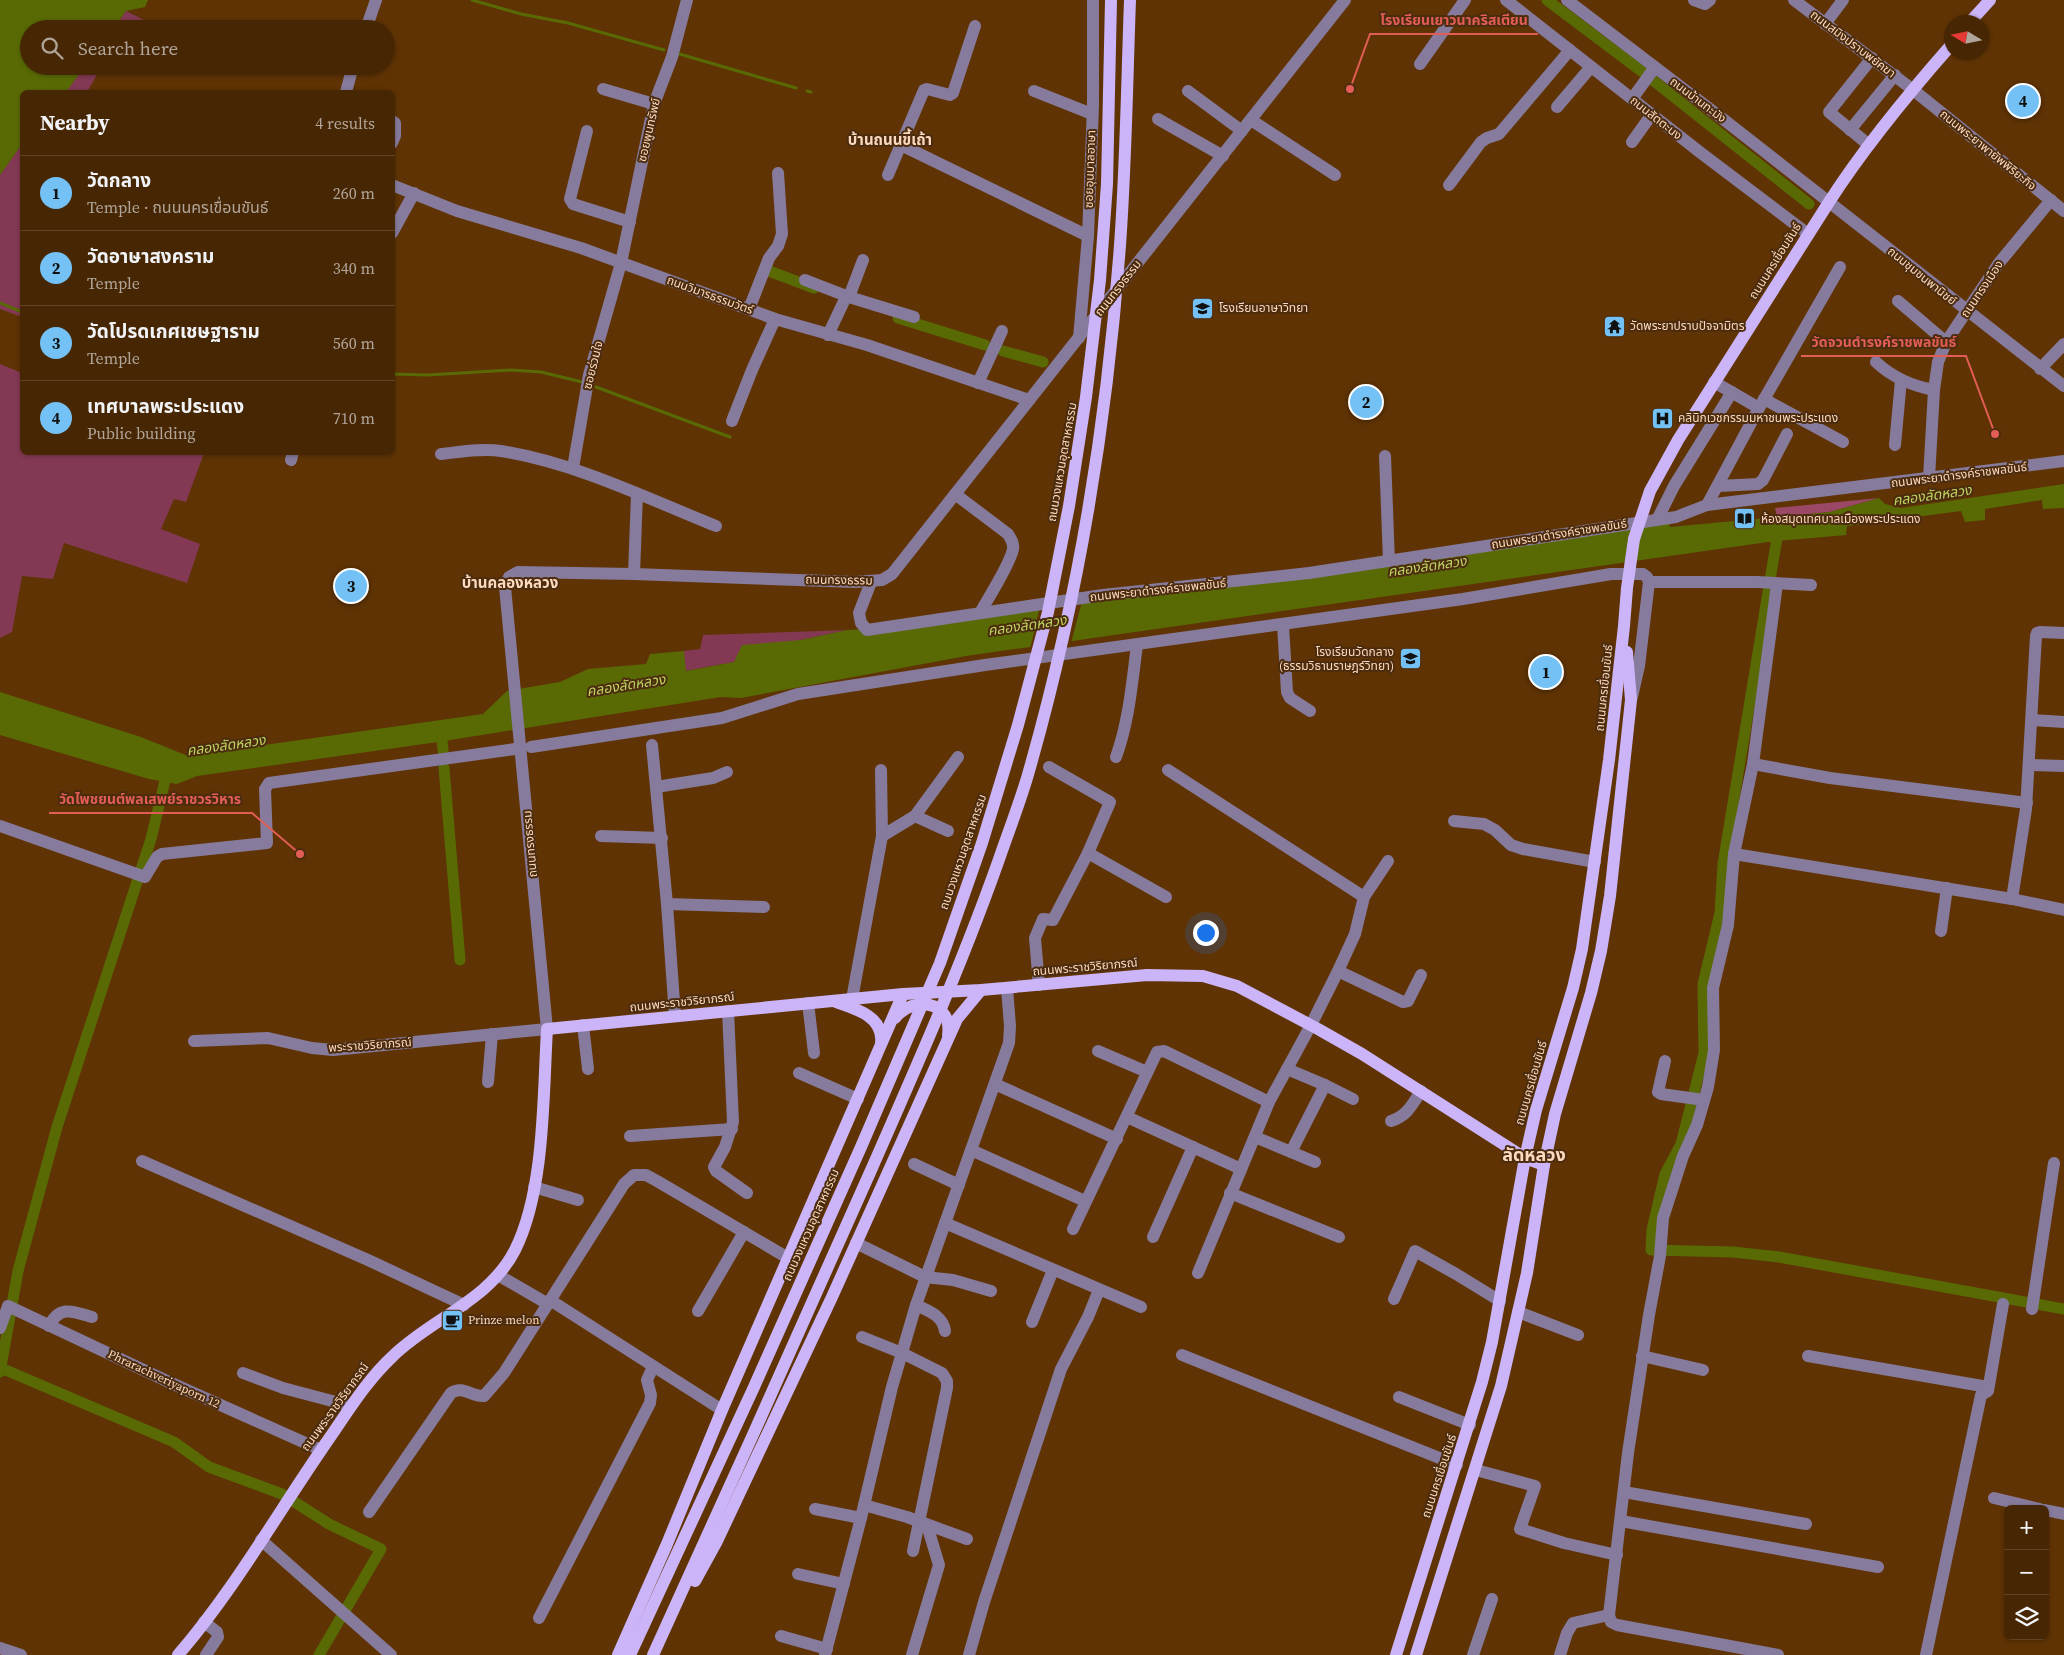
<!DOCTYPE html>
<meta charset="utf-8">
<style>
body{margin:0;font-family:"Source Serif 4","Noto Sans Thai",serif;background:#513212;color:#f1f3f6}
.controls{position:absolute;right:15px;bottom:15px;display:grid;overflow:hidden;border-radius:8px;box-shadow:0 1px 4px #0004}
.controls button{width:45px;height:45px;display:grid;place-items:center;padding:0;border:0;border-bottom:1px solid #5f4325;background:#472603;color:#f1f3f6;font:25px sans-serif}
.compass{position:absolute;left:1944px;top:15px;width:45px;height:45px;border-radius:50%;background:#472603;box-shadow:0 1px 4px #0004;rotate:280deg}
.you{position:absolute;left:1205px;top:932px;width:18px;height:18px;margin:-12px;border:4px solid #fff;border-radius:50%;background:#1a73e8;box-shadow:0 0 0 8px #1a73e833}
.badge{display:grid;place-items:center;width:32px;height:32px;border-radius:50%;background:#73c1f5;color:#111;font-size:16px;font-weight:700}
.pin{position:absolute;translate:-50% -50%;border:2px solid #fff;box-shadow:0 1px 5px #0006}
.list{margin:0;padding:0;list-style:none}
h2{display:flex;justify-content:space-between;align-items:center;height:65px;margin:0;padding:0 20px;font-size:21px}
h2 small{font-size:16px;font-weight:400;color:#b0a59a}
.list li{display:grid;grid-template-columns:32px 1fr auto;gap:15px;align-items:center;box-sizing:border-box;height:75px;padding:0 20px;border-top:1px solid #5f4325}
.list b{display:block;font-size:19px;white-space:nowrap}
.list p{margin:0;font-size:16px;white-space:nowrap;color:#b0a59a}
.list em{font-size:16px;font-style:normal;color:#b0a59a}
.icon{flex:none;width:28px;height:28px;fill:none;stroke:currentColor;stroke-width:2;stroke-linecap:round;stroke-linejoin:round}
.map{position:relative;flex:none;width:2064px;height:1655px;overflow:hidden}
.search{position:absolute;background:#472603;box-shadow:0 1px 4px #0004;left:20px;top:20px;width:375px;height:55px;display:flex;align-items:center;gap:12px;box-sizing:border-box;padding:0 18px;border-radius:28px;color:#b0a59a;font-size:19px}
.panel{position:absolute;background:#472603;box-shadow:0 1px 4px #0004;left:20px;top:90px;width:375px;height:365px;border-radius:8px}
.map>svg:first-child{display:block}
.green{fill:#833953}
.forest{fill:#9a4865}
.water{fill:#596a05}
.pier{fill:#5f3304}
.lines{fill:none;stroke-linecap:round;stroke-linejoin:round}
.stream{stroke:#596a05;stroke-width:3}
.canal{stroke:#596a05;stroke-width:11}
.minor{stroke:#867b9c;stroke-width:12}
.major{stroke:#cbb4f8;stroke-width:12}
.labels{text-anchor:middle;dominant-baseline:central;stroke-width:4;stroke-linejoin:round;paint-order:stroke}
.street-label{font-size:12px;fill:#fddabf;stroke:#4c2c0f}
.poi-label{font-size:12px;fill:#fddabf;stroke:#4c2c0f;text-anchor:start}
.water-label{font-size:14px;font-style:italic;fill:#bcd461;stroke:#4c2c0f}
.quarter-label{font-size:15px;font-weight:bold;fill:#fddabf;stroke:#4c2c0f}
.district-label{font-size:18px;font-weight:bold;fill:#fddabf;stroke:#4c2c0f}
.leader{fill:none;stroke:#e25d55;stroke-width:2}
.callout-dot{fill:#e25d55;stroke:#4c2c0f;stroke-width:2}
.callout-label{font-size:14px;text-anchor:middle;font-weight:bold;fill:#e25d55;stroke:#4c2c0f;stroke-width:4;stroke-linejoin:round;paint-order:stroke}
</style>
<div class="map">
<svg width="2064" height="1655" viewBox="0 0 2064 1655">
<rect width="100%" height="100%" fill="#5f3304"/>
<g class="green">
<path d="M126,11L162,29H113Z"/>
<path d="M85,66H102L87,92H66Z"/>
<path d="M22,144V317L0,309V175Z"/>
<path d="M0,364L22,373V452L204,453L186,502L174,499L161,529L200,544L187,583L64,543L53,579L22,576L12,632L0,638Z"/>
<path d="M847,630L801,640L734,662L685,671L684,651L700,649L703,635Z"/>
</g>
<path class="forest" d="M1879,498L1830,512L1777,517L1775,508Z"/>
<g class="water">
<path d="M0,0H148L145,7L126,11L113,29H29V66H85L66,92H22V144L0,175Z"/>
<path d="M2064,484V508L2043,509L2042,500L1985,509V520L1965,522L1961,511L1847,526L1846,535L1768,542L966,656L741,698L721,697L438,742L197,776L177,784L149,779L0,735V692L141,737L188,756L483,714L507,691L560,682L588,669L646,664L650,654L684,651L686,671L734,662L742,645L801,640L847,630L914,627L1669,522L1670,527L1830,512L1879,498L1885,504L1901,508Z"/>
</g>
<path class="pier" d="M1082,601L1071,643L1030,649L1040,606Z"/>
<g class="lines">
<g class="stream">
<path d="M472,0L521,14L568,23L664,50"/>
<path d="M676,53L796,88"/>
<path d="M807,91L811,92"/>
<path d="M0,303L22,312"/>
<path d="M392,374L428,375L511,370L541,372L582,382"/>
<path d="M596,387L730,437"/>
</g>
<g class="canal">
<path d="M1547,0L1640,70L1809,204"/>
<path d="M769,271L814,288"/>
<path d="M898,318L985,345"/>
<path d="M1003,351L1043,362"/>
<path d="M1778,532L1723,864L1720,913L1703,984L1704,1053L1681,1144L1665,1174L1652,1230L1651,1250L1733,1252L1779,1257L2064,1309"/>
<path d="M441,731L443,750"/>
<path d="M444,768L460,960"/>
<path d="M1,1368L174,1442L209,1467L282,1494L329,1524L381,1549L319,1655"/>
<path d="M0,1372L18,1271L57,1127L151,839L168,768"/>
</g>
<g class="minor">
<path d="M1506,0L1701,153L1808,234"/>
<path d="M1567,0L1723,119L2064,386"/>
<path d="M1694,0L1705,4L1710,0"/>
<path d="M1794,0L1912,89L2064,211"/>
<path d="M1825,24L1843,0"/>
<path d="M366,29L376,0"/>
<path d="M1420,64L1465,0"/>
<path d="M603,89L654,104"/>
<path d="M1034,91L1092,114"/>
<path d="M1188,91L1242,131"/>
<path d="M346,92L353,66"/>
<path d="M1632,99L1655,67"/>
<path d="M1557,107L1591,67"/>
<path d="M1158,119L1223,156"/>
<path d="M1251,120L1335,175"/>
<path d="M392,121L395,123V136L392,143"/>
<path d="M1850,130L1895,75"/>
<path d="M587,131L570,199L573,204L630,222"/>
<path d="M1632,142L1652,114"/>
<path d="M901,145L1088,236"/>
<path d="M1869,145L1829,112L1872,58"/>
<path d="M888,175L924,90L927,89L950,95L953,93L975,26"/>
<path d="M392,185L457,211L581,248L775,319L867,345L1029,400"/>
<path d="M1449,185L1481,142L1487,138L1499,134L1570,50"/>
<path d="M392,233L414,193"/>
<path d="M805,280L849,297L863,260"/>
<path d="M1898,301L1946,342"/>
<path d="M749,309L769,258L778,246L782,234L778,173"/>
<path d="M828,335L845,299L849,297L914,317"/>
<path d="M1079,338L1088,236L1093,106V0"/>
<path d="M1876,362C1893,378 1912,386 1934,390"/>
<path d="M2040,369L2064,344"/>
<path d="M1714,382L1759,408"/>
<path d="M978,383L1002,331"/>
<path d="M1764,399L1843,442"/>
<path d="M732,421L752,370L775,319"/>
<path d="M1895,445L1901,380"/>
<path d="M441,454C460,452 481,448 501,451C576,463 646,498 716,526"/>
<path d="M1385,456L1389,561"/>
<path d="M291,460L293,452"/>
<path d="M573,468L589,375L621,263L654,104L672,57L687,0"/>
<path d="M1929,478L1934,390L1938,362L1946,342L1999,263L2051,200"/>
<path d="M1718,486L1758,484L1763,480L1787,434"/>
<path d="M955,494L1008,534C1011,539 1014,543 1013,549C1010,565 988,598 980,613"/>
<path d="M1707,505L1759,408L1840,267"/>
<path d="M1658,518L1674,486L1732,392"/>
<path d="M634,574L637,494"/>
<path d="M871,582L859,613L861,623L867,630L1103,595L1309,573L1676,517L1707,505L2064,461"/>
<path d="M1649,582H1757L1811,585"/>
<path d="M1777,584L1753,764L1734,854L1728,925L1713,988L1714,1050L1708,1087L1697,1125L1683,1156L1663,1218L1660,1256L1649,1315L1628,1453L1609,1615L1611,1622L1617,1625L1778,1655"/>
<path d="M1283,625L1287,692L1290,698L1310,711"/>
<path d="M2032,720L2064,722"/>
<path d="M652,745L667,904L675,1016"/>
<path d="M531,747L722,718L798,694L985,665L1463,599L1611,574H1643L1647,577L1649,582L1639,666L1632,697"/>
<path d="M1116,757C1129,721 1132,683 1137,645"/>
<path d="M1753,764L1830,778L2027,803"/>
<path d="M2030,765L2064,766"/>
<path d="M1168,770L1364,897"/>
<path d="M656,787L713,778L727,772"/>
<path d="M915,816L958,757"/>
<path d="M1454,821L1484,824L1495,830L1511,845L1523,849L1595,862"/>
<path d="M0,826L145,877L157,857L162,854L267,843L265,789L269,783L515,749"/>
<path d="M601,836L662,838"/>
<path d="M882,836L915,816L948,831"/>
<path d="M1088,853L1166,897"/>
<path d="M1734,854L2012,899L2064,910"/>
<path d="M2012,899L2026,809L2036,636L2037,633L2040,632L2064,633"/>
<path d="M667,904L764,907"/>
<path d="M1941,931L1947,888"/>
<path d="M1338,971L1403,1002L1408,1001L1421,975"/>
<path d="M1039,985L1035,938L1043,919L1053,920L1088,853L1110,802L1049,767"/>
<path d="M852,999L882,836L881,770"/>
<path d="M808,1003L814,1053"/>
<path d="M728,1011L733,1122L725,1147L714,1167L716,1171L747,1193"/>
<path d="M583,1025L588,1069"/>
<path d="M194,1041L268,1038L312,1048L333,1050L547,1029L505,587L509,577L518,572L634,574L855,582L882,580L892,574L1345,0"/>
<path d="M1098,1051L1147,1072"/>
<path d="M1665,1061L1658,1092L1661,1094L1704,1100"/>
<path d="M1287,1069L1325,1085L1353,1099"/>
<path d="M799,1073L858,1099"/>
<path d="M488,1082L492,1034"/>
<path d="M995,1084L1117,1139"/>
<path d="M1127,1117L1241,1169"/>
<path d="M1391,1121C1407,1116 1412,1105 1421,1091"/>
<path d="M630,1136L732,1129"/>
<path d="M1255,1137L1315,1162"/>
<path d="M971,1150L1085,1201"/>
<path d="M1291,1152L1325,1085"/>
<path d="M142,1161L368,1260L464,1305"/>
<path d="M914,1164L959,1185"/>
<path d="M534,1187L578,1200"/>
<path d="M1230,1193L1339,1237"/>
<path d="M945,1223L1141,1307"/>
<path d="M1073,1229L1157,1052L1164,1051L1269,1102"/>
<path d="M1153,1237L1193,1147"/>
<path d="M856,1243L925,1277L953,1280L991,1291"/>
<path d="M1198,1273L1269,1102L1311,1025L1338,971L1355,934L1364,897L1388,861"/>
<path d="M498,1275L548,1304"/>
<path d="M1394,1299L1415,1251L1456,1274L1500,1301"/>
<path d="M550,1300L722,1410"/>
<path d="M916,1305C929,1311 943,1316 945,1331"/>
<path d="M2032,1309L2054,1163"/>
<path d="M698,1311L744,1232"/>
<path d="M1518,1312L1578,1335"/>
<path d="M1032,1322L1053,1270"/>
<path d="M49,1326C60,1305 72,1311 92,1317"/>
<path d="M0,1328L8,1306L169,1382L321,1450"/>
<path d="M862,1337L902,1353L942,1373L947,1381V1388L913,1551"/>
<path d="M1182,1355L1457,1465"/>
<path d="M1642,1356L1703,1370"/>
<path d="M1808,1356L1988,1387"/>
<path d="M243,1373L283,1388L351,1406"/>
<path d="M1399,1397L1470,1425"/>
<path d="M1476,1470L1535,1486L1520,1529L1564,1543L1617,1555"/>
<path d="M1624,1492L1806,1524"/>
<path d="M1994,1498L2040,1509"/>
<path d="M864,1505L907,1517L967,1539"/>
<path d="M815,1509L861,1518"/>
<path d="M2045,1510L2064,1514"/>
<path d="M369,1512L451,1393C463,1385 471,1397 484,1396L504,1373L624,1184L634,1175H646L657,1181L788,1258"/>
<path d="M1621,1521L1878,1567"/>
<path d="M261,1540L391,1655"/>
<path d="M798,1574L844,1584"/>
<path d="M539,1618L650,1403L651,1395L647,1380L653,1367"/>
<path d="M204,1622L217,1632L218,1637L206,1655"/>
<path d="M781,1636L827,1649"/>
<path d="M0,1648L21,1655"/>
<path d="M825,1655L861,1518L892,1387L916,1305L1009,1043L1010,1026L1007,988"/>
<path d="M912,1655L939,1565L927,1525"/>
<path d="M969,1655L984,1602L1061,1369L1088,1317L1099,1290"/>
<path d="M1473,1655L1492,1599"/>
<path d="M1560,1655L1567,1633L1573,1623L1609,1615"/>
<path d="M1926,1655L1981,1395L1988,1391L2003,1304"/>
</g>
<g class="major">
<path d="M1970,22L1990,0"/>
<path d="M836,1002C857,1009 884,1017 881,1043"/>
<path d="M895,1018C913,995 953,1001 948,1035"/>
<path d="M695,1581L717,1541L832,1297L957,1019L981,990"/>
<path d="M178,1655C234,1590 277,1514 326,1443C347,1413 366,1381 393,1356C432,1318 489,1301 515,1250C545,1190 543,1096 547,1029L903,994L981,990L1147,975L1203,976L1237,986L1318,1029L1362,1054L1525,1158L1544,1165"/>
<path d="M618,1655L667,1544L722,1410L903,994"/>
<path d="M630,1655L754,1387L861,1147L940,963L982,843L1018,725L1048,612L1069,506L1086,397L1100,280L1107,184L1111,0"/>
<path d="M653,1655C727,1493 800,1331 872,1168C919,1061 966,955 1004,845C1012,823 1020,801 1027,778C1077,605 1107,425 1120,245C1126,163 1127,82 1130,0"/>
<path d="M1396,1655L1482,1382L1492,1342L1525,1158L1536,1110L1573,988L1582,949L1609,760L1624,626L1627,588L1634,539L1650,491L1678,440L1829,202C1865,146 1908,94 1952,44"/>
<path d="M1416,1655L1501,1386L1527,1273L1544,1165L1555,1114L1591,993L1601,951L1610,896L1631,700L1627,652"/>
</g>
</g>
<defs>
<symbol id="school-square" viewBox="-11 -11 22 22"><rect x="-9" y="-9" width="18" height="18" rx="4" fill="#73c1f5" stroke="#4c2c0f"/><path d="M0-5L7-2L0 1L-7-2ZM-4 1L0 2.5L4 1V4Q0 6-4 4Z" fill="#111"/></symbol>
<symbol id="temple-square" viewBox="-11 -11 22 22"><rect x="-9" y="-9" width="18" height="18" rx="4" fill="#73c1f5" stroke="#4c2c0f"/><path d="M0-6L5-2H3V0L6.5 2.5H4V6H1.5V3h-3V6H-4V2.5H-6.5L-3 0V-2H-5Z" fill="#111"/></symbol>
<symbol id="hospital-square" viewBox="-11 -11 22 22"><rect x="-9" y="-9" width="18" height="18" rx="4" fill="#73c1f5" stroke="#4c2c0f"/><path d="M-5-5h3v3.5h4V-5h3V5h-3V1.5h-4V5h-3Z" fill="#111"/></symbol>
<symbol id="library-square" viewBox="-11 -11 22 22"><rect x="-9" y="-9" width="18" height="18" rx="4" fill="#73c1f5" stroke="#4c2c0f"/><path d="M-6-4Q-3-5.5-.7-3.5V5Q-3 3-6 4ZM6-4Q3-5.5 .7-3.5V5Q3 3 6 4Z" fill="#111"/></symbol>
<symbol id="cafe-square" viewBox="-11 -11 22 22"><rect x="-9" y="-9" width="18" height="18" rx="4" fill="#73c1f5" stroke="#4c2c0f"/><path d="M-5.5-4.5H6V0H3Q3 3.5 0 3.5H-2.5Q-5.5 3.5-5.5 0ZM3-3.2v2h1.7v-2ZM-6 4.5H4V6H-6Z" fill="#111"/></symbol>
</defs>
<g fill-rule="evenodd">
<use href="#school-square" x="1190" y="296" width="25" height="25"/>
<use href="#temple-square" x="1602" y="314" width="25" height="25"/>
<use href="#hospital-square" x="1650" y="406" width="25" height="25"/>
<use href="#library-square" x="1732" y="506" width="25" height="25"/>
<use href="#school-square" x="1398" y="646" width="25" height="25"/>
<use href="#cafe-square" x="440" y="1308" width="25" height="25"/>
</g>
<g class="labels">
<g class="street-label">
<text transform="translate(1853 44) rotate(37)">ถนนสมิงปราบพยัคฆา</text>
<text transform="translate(1698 100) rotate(37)">ถนนบ้านทะมัง</text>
<text transform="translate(1656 118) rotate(38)">ถนนสัตตะนง</text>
<text transform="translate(649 130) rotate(-77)">ซอยพูนทรัพย์</text>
<text transform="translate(1988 150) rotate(39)">ถนนพระยาพายัพพิริยะกิจ</text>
<text transform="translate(1090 169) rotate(-88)">ซอยอุนบาลอาษา</text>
<text transform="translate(1775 261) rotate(-58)">ถนนนครเขื่อนขันธ์</text>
<text transform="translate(1922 276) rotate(39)">ถนนชุมชนพานิชย์</text>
<text transform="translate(1118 288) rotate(-52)">ถนนทรงธรรม</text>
<text transform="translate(1982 289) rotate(-56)">ถนนทรงเมือง</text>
<text transform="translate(710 295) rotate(20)">ถนนวิมารธรรมวัตร์</text>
<text transform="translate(593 365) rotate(-76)">ซอยร่วมใจ</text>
<text transform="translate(1062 462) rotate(-80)">ถนนวงแหวนอุตสาหกรรม</text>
<text transform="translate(1959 475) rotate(-7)">ถนนพระยาดำรงค์ราชพลขันธ์</text>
<text transform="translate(1559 534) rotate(-9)">ถนนพระยาดำรงค์ราชพลขันธ์</text>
<text transform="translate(839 580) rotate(1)">ถนนทรงธรรม</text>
<text transform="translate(1158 590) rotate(-6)">ถนนพระยาดำรงค์ราชพลขันธ์</text>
<text transform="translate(1604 688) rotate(-84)">ถนนนครเขื่อนขันธ์</text>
<text transform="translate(530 844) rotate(-95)">ถนนทรงธรรม</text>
<text transform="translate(963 852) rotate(-71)">ถนนวงแหวนอุตสาหกรรม</text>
<text transform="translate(1085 967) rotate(-5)">ถนนพระราชวิริยาภรณ์</text>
<text transform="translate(682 1002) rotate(-6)">ถนนพระราชวิริยาภรณ์</text>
<text transform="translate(370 1045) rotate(-4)">พระราชวิริยาภรณ์</text>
<text transform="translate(1531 1083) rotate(-74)">ถนนนครเขื่อนขันธ์</text>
<text transform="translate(811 1225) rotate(-66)">ถนนวงแหวนอุตสาหกรรม</text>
<text transform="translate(164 1379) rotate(25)">Phrarachveriyaporn 12</text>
<text transform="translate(335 1407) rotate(-54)">ถนนพระราชวิริยาภรณ์</text>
<text transform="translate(1439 1476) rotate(-72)">ถนนนครเขื่อนขันธ์</text>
</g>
<g class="poi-label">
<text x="1219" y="308">โรงเรียนอาษาวิทยา</text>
<text x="1630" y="326">วัดพระยาปราบปัจจามิตร</text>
<text x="1678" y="418">คลินิกเวชกรรมมหาชนพระประแดง</text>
<text x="1761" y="519">ห้องสมุดเทศบาลเมืองพระประแดง</text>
<text x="1394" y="652" text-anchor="end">โรงเรียนวัดกลาง<tspan x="1394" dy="14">(ธรรมวิธานราษฎร์วิทยา)</tspan></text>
<text x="468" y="1320">Prinze melon</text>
</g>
<g class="water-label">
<text transform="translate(1932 495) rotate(-8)">คลองลัดหลวง</text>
<text transform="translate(1427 566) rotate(-8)">คลองลัดหลวง</text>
<text transform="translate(1027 625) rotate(-8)">คลองลัดหลวง</text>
<text transform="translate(626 685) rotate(-9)">คลองลัดหลวง</text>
<text transform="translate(226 745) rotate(-8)">คลองลัดหลวง</text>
</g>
<g class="quarter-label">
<text x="890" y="139">บ้านถนนขี้เถ้า</text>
<text x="510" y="582">บ้านคลองหลวง</text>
</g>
<g class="district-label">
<text x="1534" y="1154">ลัดหลวง</text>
</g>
</g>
<path class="leader" d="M1350 89L1370 34H1538M1995 434L1966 356H1801M300 854L252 813H49"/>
<g class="callout-dot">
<circle cx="1350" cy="89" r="5"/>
<circle cx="1995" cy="434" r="5"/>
<circle cx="300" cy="854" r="5"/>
</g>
<g class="callout-label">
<text x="1454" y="25">โรงเรียนเยาวนาคริสเตียน</text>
<text x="1884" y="347">วัดจวนดำรงค์ราชพลขันธ์</text>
<text x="150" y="804">วัดไพชยนต์พลเสพย์ราชวรวิหาร</text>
</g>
</svg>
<div class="controls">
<button>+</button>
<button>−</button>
<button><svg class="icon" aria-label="layers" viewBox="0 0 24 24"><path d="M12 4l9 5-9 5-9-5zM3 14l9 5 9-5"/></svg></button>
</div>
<svg class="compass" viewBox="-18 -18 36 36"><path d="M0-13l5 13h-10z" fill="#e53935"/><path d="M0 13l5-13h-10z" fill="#b0a59a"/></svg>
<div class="you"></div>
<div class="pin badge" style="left:1546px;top:672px">1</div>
<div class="pin badge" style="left:1366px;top:402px">2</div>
<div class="pin badge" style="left:351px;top:586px">3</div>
<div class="pin badge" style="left:2023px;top:101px">4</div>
<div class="search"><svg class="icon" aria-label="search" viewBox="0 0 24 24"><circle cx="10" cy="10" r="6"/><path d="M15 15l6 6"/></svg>Search here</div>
<section class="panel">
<h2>Nearby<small>4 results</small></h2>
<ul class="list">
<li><span class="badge">1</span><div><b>วัดกลาง</b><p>Temple · ถนนนครเขื่อนขันธ์</p></div><em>260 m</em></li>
<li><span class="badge">2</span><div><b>วัดอาษาสงคราม</b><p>Temple</p></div><em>340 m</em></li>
<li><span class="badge">3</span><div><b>วัดโปรดเกศเชษฐาราม</b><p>Temple</p></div><em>560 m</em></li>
<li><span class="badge">4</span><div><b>เทศบาลพระประแดง</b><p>Public building</p></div><em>710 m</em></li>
</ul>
</section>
</div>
